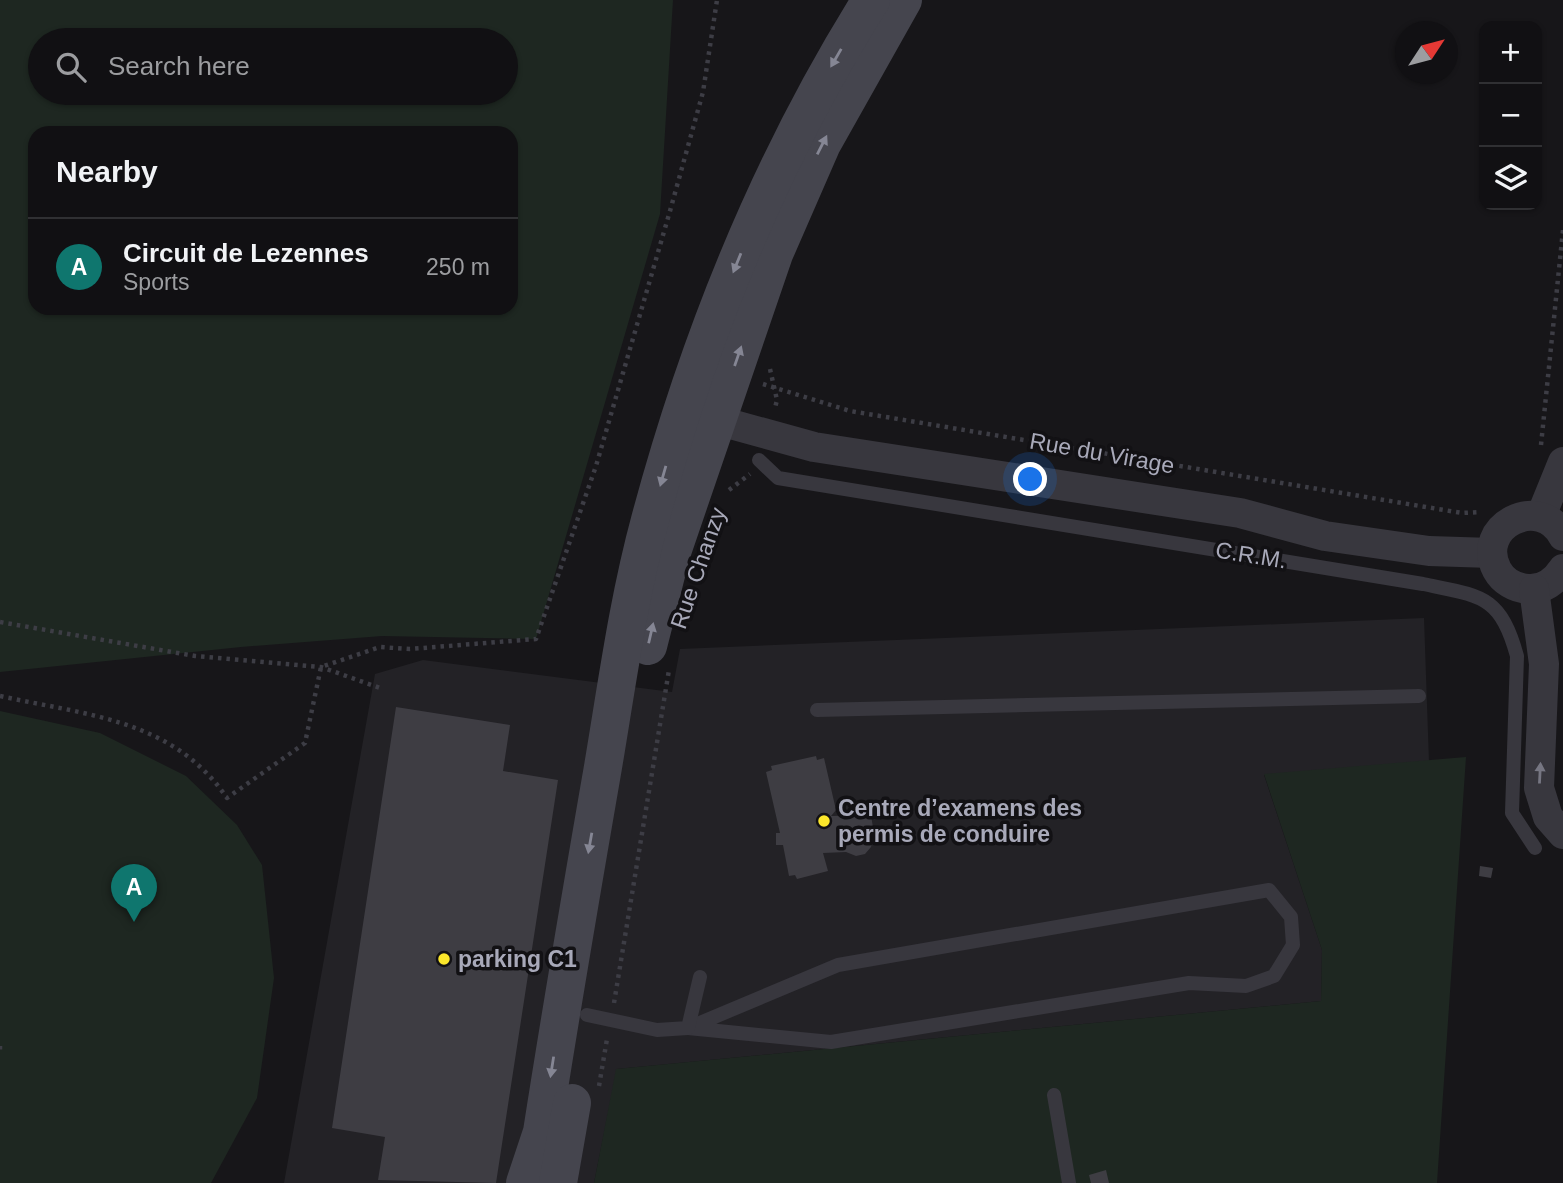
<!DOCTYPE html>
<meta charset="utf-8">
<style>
body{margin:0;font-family:Arial,sans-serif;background:#1e1e21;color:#f1f3f6}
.controls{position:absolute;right:21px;top:21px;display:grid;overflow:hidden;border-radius:14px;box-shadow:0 2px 5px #0004}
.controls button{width:63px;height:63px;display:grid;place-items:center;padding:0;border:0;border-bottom:2px solid #303033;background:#111013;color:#f1f3f6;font:35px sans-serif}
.compass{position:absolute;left:1395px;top:21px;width:63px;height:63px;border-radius:50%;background:#111013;box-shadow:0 2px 5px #0004;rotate:54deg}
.you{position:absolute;left:1031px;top:480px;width:24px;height:24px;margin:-18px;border:5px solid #fff;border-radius:50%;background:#1a73e8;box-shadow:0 0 0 10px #1a73e833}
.badge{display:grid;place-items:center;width:46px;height:46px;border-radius:50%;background:#0f766e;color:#fff;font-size:23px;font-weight:700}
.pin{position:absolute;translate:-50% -58px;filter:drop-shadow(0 2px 4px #0008)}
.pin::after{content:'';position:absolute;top:37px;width:24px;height:21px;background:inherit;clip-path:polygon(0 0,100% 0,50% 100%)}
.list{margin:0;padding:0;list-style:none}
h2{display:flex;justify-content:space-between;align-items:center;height:91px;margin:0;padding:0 28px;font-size:30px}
h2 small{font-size:23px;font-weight:400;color:#9c9da0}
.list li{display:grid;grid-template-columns:46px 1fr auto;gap:21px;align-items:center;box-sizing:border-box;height:98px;padding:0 28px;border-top:2px solid #303033}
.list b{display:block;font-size:26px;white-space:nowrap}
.list p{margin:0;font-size:23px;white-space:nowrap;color:#9c9da0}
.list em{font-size:23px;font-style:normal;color:#9c9da0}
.icon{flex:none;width:38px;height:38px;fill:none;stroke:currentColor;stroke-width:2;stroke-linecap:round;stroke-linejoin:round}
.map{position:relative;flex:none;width:1563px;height:1183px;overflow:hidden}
.search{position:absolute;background:#111013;box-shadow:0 2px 5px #0004;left:28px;top:28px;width:490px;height:77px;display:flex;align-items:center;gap:18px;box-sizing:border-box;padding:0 24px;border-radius:38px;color:#9c9da0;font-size:26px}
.panel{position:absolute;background:#111013;box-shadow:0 2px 5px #0004;left:28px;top:126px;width:490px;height:189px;border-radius:21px}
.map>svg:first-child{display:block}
.built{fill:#232226}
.green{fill:#1e2721;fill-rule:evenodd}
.building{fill:#3e3d43}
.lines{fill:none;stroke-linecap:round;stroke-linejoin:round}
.path{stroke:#3d3d45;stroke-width:4.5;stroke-dasharray:3.5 5;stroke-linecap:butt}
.lane{stroke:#38373e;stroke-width:14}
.street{stroke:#38373e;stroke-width:30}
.secondary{stroke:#45454e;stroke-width:38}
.oneway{fill:#858694}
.oneway2{fill:#767682}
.poi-dot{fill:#fce72b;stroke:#121114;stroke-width:2.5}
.labels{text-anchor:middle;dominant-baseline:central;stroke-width:7;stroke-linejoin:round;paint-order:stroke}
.street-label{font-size:23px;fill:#a8a9b9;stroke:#121114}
.poi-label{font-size:23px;font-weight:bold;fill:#a8a9b9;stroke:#121114;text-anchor:start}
</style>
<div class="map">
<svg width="1563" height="1183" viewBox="0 0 1563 1183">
<rect width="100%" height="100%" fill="#171619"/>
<path class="built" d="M1424,618L1429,762L1264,775L1322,950L1321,1001L617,1069L594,1183H284L375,674L423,660L672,692L680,649Z"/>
<g class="green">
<path d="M0,0H673L660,214L536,639L382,636L241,647L0,672ZM506,40V93H40V40ZM35,133H511V308H35Z"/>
<path d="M0,711L100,733L186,776L237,825L262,865L274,978L257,1098L211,1183H0Z"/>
<path d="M1466,757L1437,1183H594L616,1069L1321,1001L1322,950L1264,774Z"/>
</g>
<g class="building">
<path d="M396,707L510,725L503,771L558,780L496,1183L378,1180L385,1137L332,1128Z"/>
<path d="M816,756L817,760L824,758L836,810L831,816L871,815L874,834L871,847L865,854L856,856L846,852L823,853L828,871L797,879L795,875L789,876L783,845H776V833H780L766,772L772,770L771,766Z"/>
<path d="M1480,866L1493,868L1491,878L1479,876Z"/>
<path d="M1106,1170L1109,1183H1091L1089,1175Z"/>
</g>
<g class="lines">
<g class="path">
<path d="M770,369L777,400L775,408"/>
<path d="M763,384L850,411L1462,513L1480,512"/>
<path d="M1541,445L1563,230"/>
<path d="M729,490L750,474"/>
<path d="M0,622L195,656L321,667L380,688"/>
<path d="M0,696C86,715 173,719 227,798L305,743L321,667L380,647L410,649L536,639L596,466L670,211L703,92L717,0"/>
<path d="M614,1003L669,670"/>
<path d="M0,1046V1053"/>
<path d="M599,1086L607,1039"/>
</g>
<g class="lane">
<path d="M759,460L778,478L1423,584C1480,596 1500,594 1517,656L1512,813L1535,848"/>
<path d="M817,710L1419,696"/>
<path d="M1269,890L1291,917L1293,945L1274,976L1246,986L1189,983L831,1042L688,1028L838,965Z"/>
<path d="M587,1015L657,1030L688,1028L700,977"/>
<path d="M1054,1095L1069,1183"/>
</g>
<g class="street">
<path d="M698,415L814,447L1240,513L1325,536L1429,551L1492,553"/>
<path d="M1541,516L1563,462"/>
<path d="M1563,536C1540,493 1474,526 1497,570C1503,581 1515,588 1528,589C1543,590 1555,581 1563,569"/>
<path d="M1534,589L1544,664L1539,788L1548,817L1563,834"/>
</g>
<g class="secondary">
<path d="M648,646L671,555L774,254L822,144L903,0"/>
<path d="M525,1183L542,1132C561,1010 582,888 603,767C617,684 628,601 650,520C699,337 770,161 871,0"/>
<path d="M558,1183L572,1103"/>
</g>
</g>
<defs><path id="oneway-solid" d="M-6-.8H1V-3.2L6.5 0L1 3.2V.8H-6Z" transform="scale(1.75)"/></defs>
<g class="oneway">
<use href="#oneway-solid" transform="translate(836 58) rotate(120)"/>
<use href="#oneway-solid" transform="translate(822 145) rotate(-63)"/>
<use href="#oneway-solid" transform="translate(737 263) rotate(112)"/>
<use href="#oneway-solid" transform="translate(738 356) rotate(-71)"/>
<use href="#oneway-solid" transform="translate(663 476) rotate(106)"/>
<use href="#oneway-solid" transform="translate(651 633) rotate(-77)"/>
<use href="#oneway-solid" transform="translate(590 843) rotate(100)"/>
<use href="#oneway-solid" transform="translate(552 1067) rotate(99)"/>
</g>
<use class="oneway2" href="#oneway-solid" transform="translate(1540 773) rotate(-87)"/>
<g class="poi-dot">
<circle cx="824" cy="821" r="7"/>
<circle cx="444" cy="959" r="7"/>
</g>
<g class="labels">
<g class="street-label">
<text transform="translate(1102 453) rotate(10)">Rue du Virage</text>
<text transform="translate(1251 555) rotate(9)">C.R.M.</text>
<text transform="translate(698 568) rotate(-71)">Rue Chanzy</text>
</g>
<g class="poi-label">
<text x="838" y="808">Centre d’examens des<tspan x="838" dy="26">permis de conduire</tspan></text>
<text x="458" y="959">parking C1</text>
</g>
</g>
</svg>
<div class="controls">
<button>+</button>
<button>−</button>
<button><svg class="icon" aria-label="layers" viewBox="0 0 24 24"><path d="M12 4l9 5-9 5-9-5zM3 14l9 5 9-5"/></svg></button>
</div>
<svg class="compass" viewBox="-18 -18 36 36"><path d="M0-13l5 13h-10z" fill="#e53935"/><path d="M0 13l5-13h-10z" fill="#9c9da0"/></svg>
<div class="you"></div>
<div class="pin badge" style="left:134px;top:922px">A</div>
<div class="search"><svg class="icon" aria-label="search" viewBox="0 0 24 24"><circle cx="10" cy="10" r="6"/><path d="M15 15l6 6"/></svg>Search here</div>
<section class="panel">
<h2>Nearby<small></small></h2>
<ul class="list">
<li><span class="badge">A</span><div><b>Circuit de Lezennes</b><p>Sports</p></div><em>250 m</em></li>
</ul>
</section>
</div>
